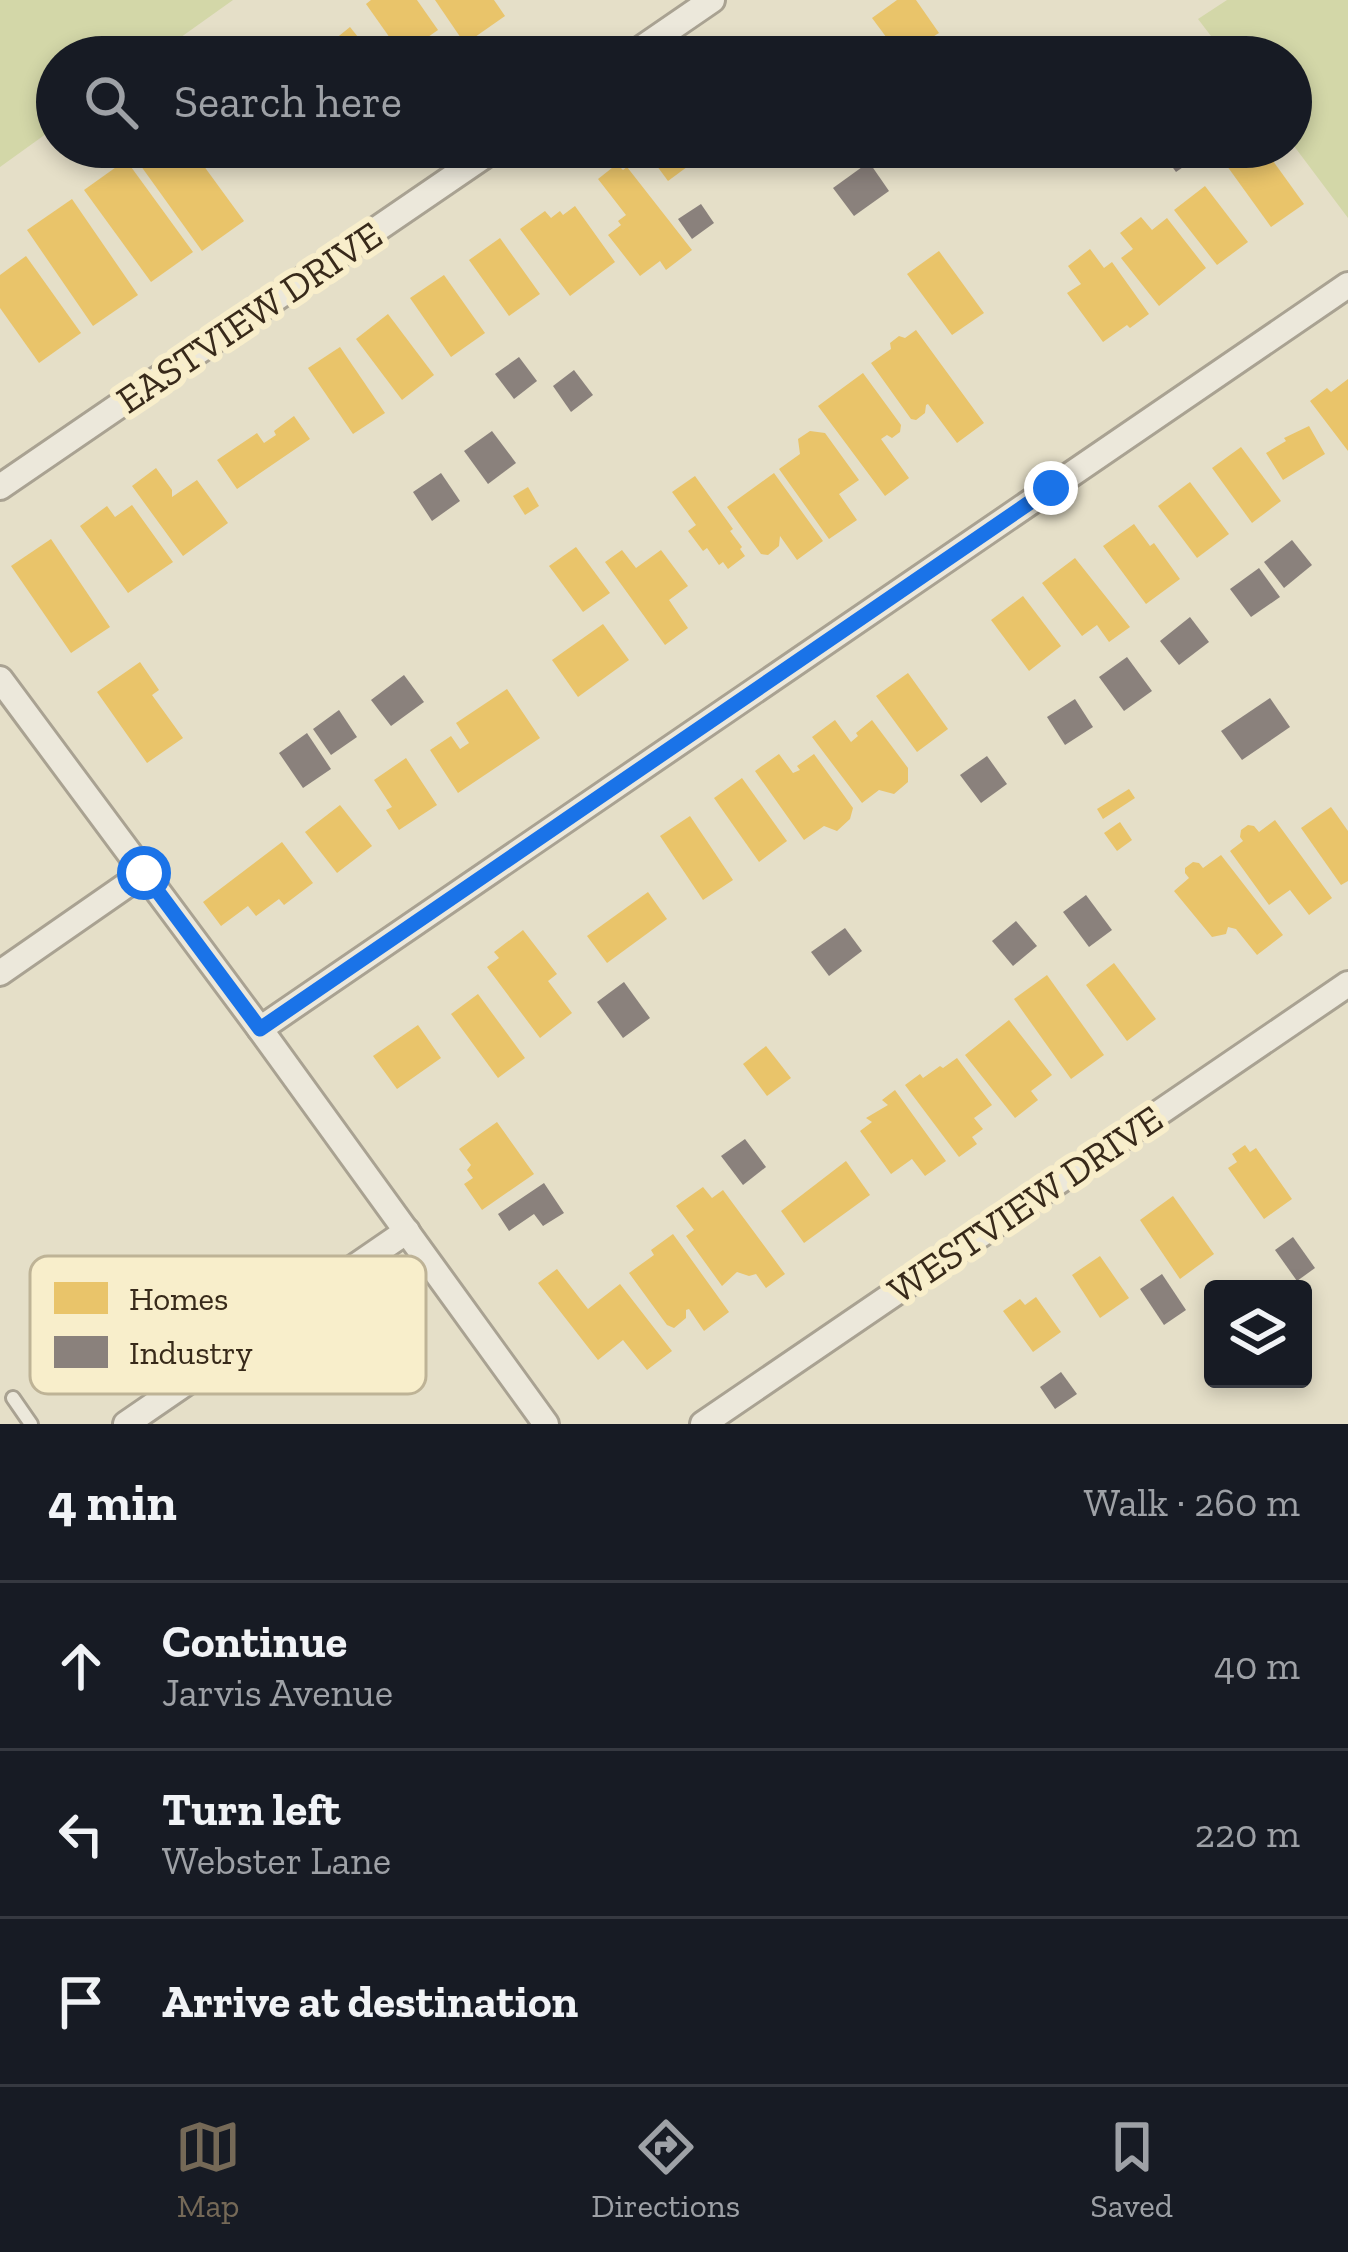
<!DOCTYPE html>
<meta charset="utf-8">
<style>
body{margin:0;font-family:"Zilla Slab",serif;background:#20242c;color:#f1f3f6}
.controls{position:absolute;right:36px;bottom:36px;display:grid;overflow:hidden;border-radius:12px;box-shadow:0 6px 18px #0003}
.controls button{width:108px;height:108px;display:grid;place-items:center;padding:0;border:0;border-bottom:3px solid #363941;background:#171b24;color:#f1f3f6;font:60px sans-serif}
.stop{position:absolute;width:36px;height:36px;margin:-27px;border:9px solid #1a73e8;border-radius:50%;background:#fff}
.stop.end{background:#1a73e8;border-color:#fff;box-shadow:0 3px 12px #0008}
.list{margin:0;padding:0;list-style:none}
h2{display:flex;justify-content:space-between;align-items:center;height:156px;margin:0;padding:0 48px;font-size:51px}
h2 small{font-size:39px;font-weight:400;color:#9ea1a6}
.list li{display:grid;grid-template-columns:78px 1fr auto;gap:36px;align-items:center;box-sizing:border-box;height:168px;padding:0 48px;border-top:3px solid #363941}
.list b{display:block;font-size:45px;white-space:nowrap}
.list p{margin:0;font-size:39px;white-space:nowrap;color:#9ea1a6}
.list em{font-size:39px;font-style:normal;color:#9ea1a6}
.icon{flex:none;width:66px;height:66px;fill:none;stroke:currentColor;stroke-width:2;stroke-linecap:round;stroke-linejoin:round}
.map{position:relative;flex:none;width:1348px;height:1424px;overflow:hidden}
.search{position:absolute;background:#171b24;box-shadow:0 6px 18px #0003;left:36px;right:36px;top:36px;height:132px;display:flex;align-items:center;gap:30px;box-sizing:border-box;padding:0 42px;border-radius:66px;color:#9ea1a6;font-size:45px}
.sheet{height:660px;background:#171b24}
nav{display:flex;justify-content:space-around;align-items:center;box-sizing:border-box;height:168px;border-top:3px solid #363941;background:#171b24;font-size:33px;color:#9ea1a6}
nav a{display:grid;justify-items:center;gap:6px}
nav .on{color:#756957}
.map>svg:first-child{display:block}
.green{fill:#d3d7a8}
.homes{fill:#e9c46a}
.industry{fill:#8a817c}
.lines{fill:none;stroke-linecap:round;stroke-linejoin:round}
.lane-casing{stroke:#a9a292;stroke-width:18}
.street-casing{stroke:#a9a292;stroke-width:30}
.lane{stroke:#ece8db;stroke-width:12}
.street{stroke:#ece8db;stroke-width:24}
.route{stroke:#1a73e8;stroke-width:15}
.labels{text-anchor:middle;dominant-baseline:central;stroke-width:12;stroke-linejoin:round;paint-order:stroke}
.street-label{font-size:39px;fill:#382a1a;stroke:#f8eecb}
.key{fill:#f8eecb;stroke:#beb396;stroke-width:3}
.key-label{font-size:33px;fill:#382a1a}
</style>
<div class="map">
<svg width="1348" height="1424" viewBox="0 0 1348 1424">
<rect width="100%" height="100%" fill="#e5dfc8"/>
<g class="green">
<path d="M0,0H233L153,57H57V126L0,167Z"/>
<path d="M1227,0H1348V218L1291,142V57H1227L1198,19Z"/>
</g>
<g class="homes">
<path d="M371,0H417L438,30L402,55L366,4Z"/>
<path d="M435,0H494L505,16L465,44Z"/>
<path d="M897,0H916L939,33L901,57L872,18Z"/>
<path d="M350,27L374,57H339L329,44Z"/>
<path d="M144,147H190L244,221L202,251L133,155Z"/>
<path d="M301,147H343L316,167Z"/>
<path d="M643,147H685L695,161L668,181Z"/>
<path d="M1253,147H1263L1304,204L1271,227L1227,166Z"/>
<path d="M126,160L193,252L151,282L84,190Z"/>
<path d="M617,164L623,170L627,167L692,250L666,270L660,261L640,276L608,235L621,225L618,221L626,215L598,179Z"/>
<path d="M1205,186L1248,242L1217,265L1174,210Z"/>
<path d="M72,199L138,295L93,326L27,230Z"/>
<path d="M575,206L615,262L570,296L520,229L545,211L551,218L560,211L563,215Z"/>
<path d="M1141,217L1152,230L1167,218L1206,268L1159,306L1121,258L1133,249L1120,233Z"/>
<path d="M500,238L540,294L509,316L469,260Z"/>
<path d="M1090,249L1104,268L1112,262L1149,314L1130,328L1127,325L1103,342L1067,293L1081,284L1068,266Z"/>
<path d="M939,251L984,313L952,335L907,274Z"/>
<path d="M26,256L81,333L39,363L0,308V275Z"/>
<path d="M444,275L485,333L451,357L410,298Z"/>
<path d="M388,314L434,375L402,400L356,339Z"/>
<path d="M916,330L984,423L957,443L928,404L926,405L925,413L916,420L911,419L871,363L891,349L890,343L899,336L905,338Z"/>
<path d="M340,347L385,413L353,434L308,368Z"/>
<path d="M863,373L901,425L900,432L892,438L887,435L881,439L909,478L885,496L818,406Z"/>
<path d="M1348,379V451L1310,401L1327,388L1331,392Z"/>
<path d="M294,416L310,439L237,489L217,460L257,433L264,443L276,435L274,431Z"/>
<path d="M1309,426L1325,454L1283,480L1266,453L1286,441L1284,438Z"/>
<path d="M810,431L825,433L859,480L839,494L857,520L829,539L779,469L800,454L798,439Z"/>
<path d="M1241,447L1281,501L1252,523L1212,468Z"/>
<path d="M156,468L172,490V497L197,480L228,523L183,556L132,486Z"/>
<path d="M774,473L823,541L797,560L780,536L779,546L768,555L761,554L727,507Z"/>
<path d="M695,476L733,529L730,531L742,547L740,549L745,556L728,569L723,562L719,565L707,548L703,551L688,531L696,525L672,492Z"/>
<path d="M1190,482L1229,534L1197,558L1158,506Z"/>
<path d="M528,487L539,506L525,515L513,496Z"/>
<path d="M132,505L173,562L128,593L80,526L107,506L115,517Z"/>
<path d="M1134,524L1150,546L1154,543L1180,579L1146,604L1103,546Z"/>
<path d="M51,539L110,627L71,653L11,566Z"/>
<path d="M576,547L610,593L583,612L549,566Z"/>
<path d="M622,550L636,568L661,550L688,586L669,600L688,628L665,645L605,562Z"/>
<path d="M1075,558L1130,627L1109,642L1097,625L1082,636L1042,583Z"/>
<path d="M1023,596L1061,646L1029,671L991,620Z"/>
<path d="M603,624L629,660L578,697L552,660Z"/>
<path d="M140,662L159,690L152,695L183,738L147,763L97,692Z"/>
<path d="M908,673L948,729L917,752L876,696Z"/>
<path d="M507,689L540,738L458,793L430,750L451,736L460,749L469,743L456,723Z"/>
<path d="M835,720L851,742L858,736L856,733L872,720L908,768V782L894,794L879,790L862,803L812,737Z"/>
<path d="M779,754L793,773L800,770L797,766L814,754L853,808L850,819L837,831L824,826L804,840L755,771Z"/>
<path d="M406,758L437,805L399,830L386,810L392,807L374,780Z"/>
<path d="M742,778L787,841L759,862L714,798Z"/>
<path d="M1129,789L1135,798L1103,819L1097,809Z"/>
<path d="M340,805L372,846L337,873L305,832Z"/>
<path d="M1331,807L1348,831V881L1341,885L1301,828Z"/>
<path d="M690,816L733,880L703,900L660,836Z"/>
<path d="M1275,820L1332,898L1309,915L1290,890L1269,905L1230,851L1243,841L1240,837L1241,830L1248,825L1254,826L1259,832Z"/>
<path d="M1120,822L1132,840L1117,851L1104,833Z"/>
<path d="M282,842L313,883L284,905L279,899L256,916L248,906L221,926L203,902Z"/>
<path d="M1221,855L1283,935L1257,955L1236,929L1228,927L1226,934L1212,937L1174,891L1189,878L1185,873V868L1193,862L1199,863L1203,868Z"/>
<path d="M648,892L667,919L607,963L587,936Z"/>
<path d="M523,930L557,974L548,981L572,1013L540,1038L487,967L499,958L494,952Z"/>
<path d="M1114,963L1156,1019L1127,1041L1086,985Z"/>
<path d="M1047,975L1104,1055L1071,1079L1014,999Z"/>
<path d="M478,994L525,1058L498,1078L451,1014Z"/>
<path d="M1009,1020L1052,1075L1031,1091L1038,1100L1015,1118L965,1055Z"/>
<path d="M418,1025L441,1058L397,1089L373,1056Z"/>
<path d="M766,1046L791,1078L767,1096L743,1064Z"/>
<path d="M957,1058L992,1105L974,1118L983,1129L972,1137L977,1144L959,1157L905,1085L920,1074L923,1078L940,1066L943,1068Z"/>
<path d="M895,1090L946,1161L925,1176L912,1159L891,1174L860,1131L872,1122L866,1118L888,1105L882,1100Z"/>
<path d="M497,1122L534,1174L482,1210L464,1184L473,1178L467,1170L471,1165L459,1149Z"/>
<path d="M1245,1145L1250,1152L1256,1148L1292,1199L1264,1219L1228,1168L1237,1162L1232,1154Z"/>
<path d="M846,1161L870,1195L804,1243L781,1211Z"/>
<path d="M703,1187L712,1198L723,1190L785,1274L766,1288L756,1274L749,1276L737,1272L722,1286L686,1236L694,1230L676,1206Z"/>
<path d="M1173,1196L1214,1254L1180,1279L1140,1220Z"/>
<path d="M673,1234L729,1312L704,1331L689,1309L686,1310V1318L674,1328L667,1325L629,1273L654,1255L651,1250Z"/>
<path d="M1100,1256L1129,1298L1100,1318L1072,1275Z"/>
<path d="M557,1269L588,1309L620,1284L672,1351L647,1370L623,1340L598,1360L538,1283Z"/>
<path d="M1036,1297L1061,1332L1033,1352L1003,1311L1020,1299L1025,1305Z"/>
</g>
<g class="industry">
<path d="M1158,147H1197L1202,154L1176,172Z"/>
<path d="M869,162L889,191L854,216L833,188Z"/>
<path d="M701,204L714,223L692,239L678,219Z"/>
<path d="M519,357L537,381L514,399L495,374Z"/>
<path d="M574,370L593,395L571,412L553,386Z"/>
<path d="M492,431L516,463L488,484L464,451Z"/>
<path d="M441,473L460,501L432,521L413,492Z"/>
<path d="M1292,540L1312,565L1284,588L1264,562Z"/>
<path d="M1259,568L1280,597L1251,617L1230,589Z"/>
<path d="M1190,617L1209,642L1179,665L1160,641Z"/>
<path d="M1127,657L1152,691L1124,711L1099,677Z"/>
<path d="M404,675L424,702L391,726L371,700Z"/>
<path d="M1270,698L1290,727L1242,760L1221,731Z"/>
<path d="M1075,699L1093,727L1065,745L1047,717Z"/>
<path d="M339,710L357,737L331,755L313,729Z"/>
<path d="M307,733L331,769L303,788L279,753Z"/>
<path d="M987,756L1007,784L981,803L960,775Z"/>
<path d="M1086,895L1112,930L1089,947L1063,912Z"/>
<path d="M1016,921L1037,946L1013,966L992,941Z"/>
<path d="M845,928L862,951L829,976L811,952Z"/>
<path d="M624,982L650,1018L623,1038L597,1002Z"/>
<path d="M745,1139L766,1167L743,1185L721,1156Z"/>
<path d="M544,1183L564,1213L543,1226L534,1214L509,1231L498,1214Z"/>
<path d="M1293,1237L1315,1268L1297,1281L1275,1250Z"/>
<path d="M1162,1274L1186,1310L1164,1325L1140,1289Z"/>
<path d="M1061,1372L1077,1394L1055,1409L1040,1387Z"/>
</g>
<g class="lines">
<defs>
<path id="lane" d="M13,1398L31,1424"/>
<g id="street">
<path d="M629,57L712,0"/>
<path d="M0,487L497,147"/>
<path d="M0,679L260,1029L546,1424"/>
<path d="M0,973L144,873"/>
<path d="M260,1029L1348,285"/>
<path d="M126,1424L407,1231"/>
<path d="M703,1424L1348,984"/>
</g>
</defs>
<use href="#lane" class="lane-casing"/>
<use href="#street" class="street-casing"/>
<use href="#lane" class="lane"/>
<use href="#street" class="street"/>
</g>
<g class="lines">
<path class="route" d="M144,873L260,1029L1051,488"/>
</g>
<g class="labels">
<g class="street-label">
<text transform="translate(249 317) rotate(-34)">EASTVIEW DRIVE</text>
<text transform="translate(1025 1204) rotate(-34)">WESTVIEW DRIVE</text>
</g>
</g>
<rect x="30" y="1256" width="396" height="138" rx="18" class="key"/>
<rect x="54" y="1282" width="54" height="32" fill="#e9c46a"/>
<rect x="54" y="1336" width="54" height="32" fill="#8a817c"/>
<g class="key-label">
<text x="129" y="1310">Homes</text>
<text x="129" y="1364">Industry</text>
</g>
</svg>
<div class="controls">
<button><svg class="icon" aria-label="layers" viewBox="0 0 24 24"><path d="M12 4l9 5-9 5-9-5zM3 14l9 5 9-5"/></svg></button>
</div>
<div class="stop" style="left:144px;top:873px"></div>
<div class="stop end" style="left:1051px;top:488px"></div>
<div class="search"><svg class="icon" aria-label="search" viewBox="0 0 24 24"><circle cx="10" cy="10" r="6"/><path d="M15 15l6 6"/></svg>Search here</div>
</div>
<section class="sheet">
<h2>4 min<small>Walk · 260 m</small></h2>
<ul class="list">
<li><svg class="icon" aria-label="ahead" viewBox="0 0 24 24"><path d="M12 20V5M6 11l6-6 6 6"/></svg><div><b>Continue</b><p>Jarvis Avenue</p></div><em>40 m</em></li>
<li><svg class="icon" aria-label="left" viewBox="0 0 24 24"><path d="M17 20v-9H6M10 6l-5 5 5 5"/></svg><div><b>Turn left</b><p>Webster Lane</p></div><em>220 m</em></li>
<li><svg class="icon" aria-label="arrive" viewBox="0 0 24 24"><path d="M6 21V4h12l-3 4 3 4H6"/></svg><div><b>Arrive at destination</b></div></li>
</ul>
</section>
<nav>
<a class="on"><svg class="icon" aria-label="map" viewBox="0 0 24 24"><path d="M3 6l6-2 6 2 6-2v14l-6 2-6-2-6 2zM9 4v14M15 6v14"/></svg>Map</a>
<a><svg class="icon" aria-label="directions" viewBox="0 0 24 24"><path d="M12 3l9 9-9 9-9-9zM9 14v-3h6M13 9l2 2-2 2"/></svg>Directions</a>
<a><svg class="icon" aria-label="saved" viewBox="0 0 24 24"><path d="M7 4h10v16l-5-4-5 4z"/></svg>Saved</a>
</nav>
